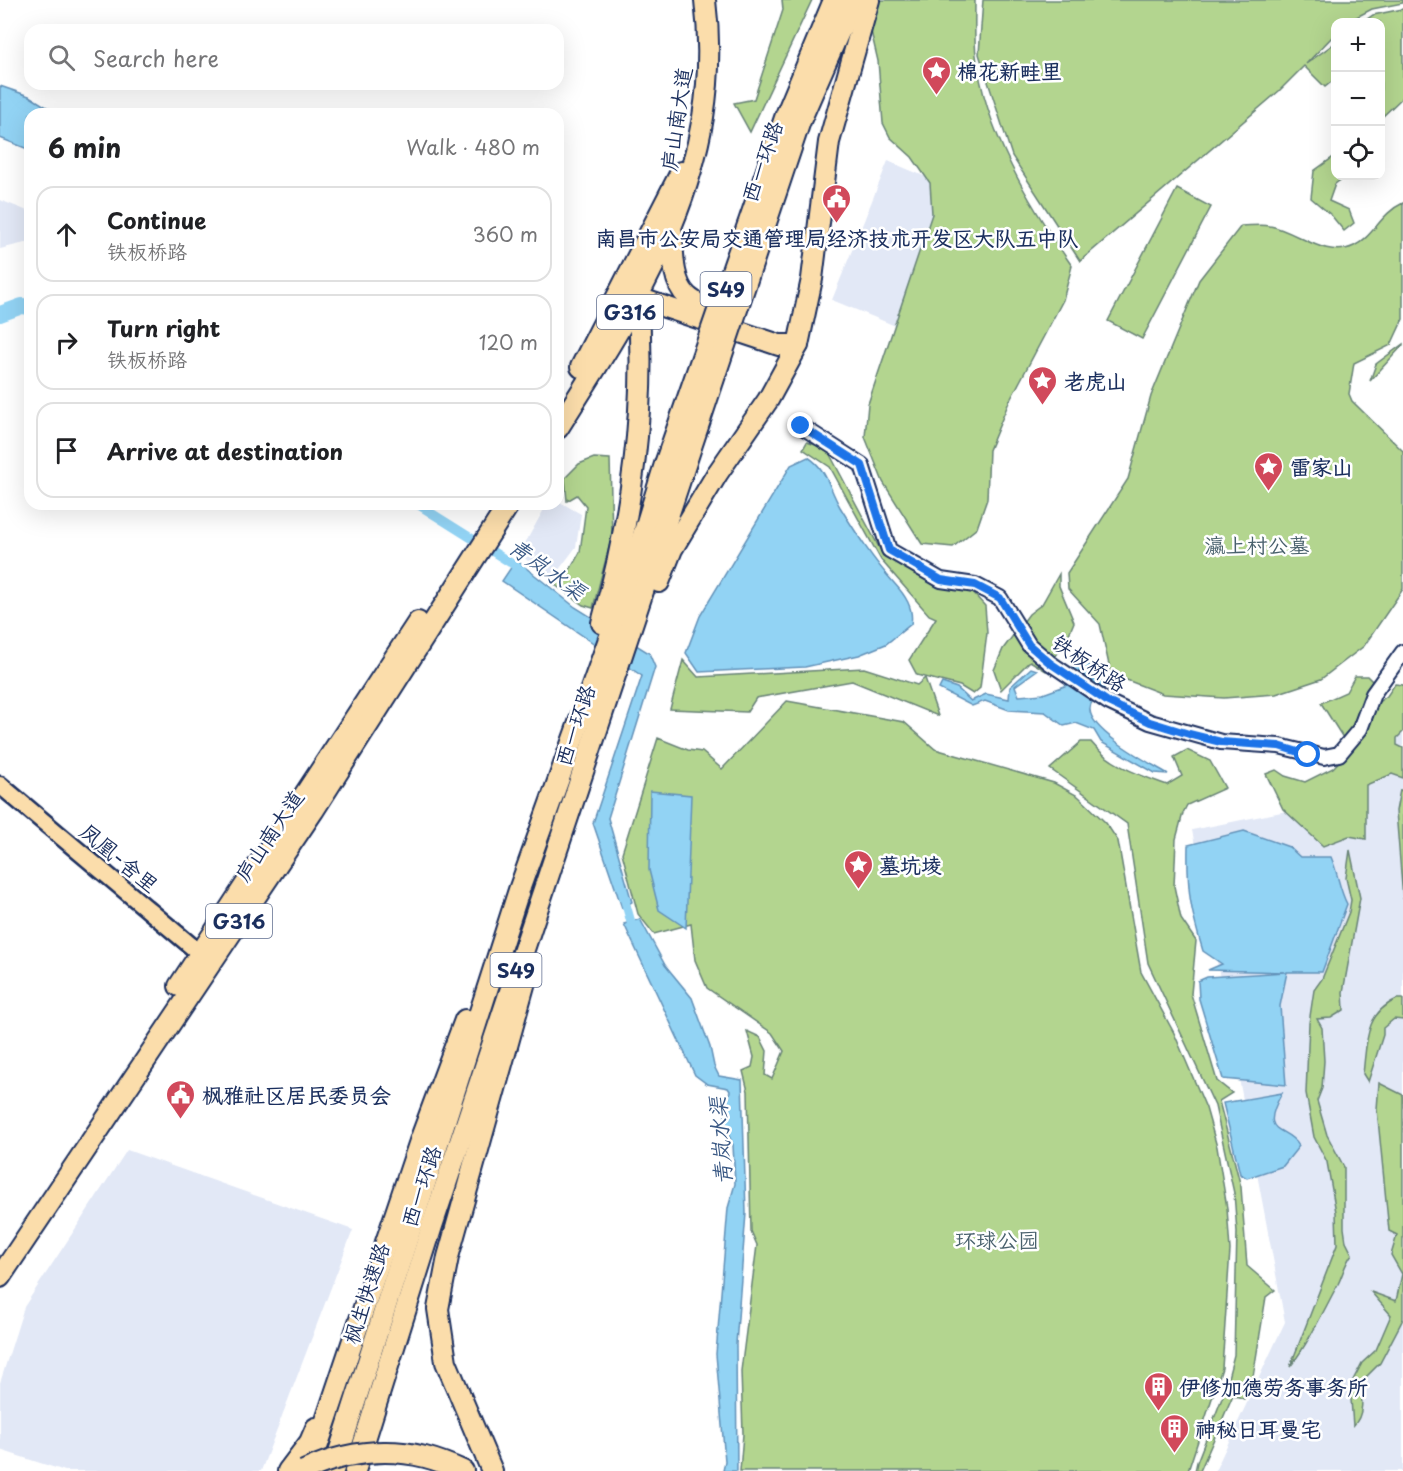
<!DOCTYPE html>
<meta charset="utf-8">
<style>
body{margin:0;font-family:"Playpen Sans","LXGW WenKai TC",sans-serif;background:#f6f6f6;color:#202124}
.controls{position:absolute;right:18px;top:18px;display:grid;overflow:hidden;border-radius:12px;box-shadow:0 6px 24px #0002}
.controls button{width:54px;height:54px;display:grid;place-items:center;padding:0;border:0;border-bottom:2px solid #e0e0e0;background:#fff;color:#202124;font:30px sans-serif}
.stop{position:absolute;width:18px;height:18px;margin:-14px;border:4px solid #1a73e8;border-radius:50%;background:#fff}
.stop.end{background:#1a73e8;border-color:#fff;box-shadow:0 2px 6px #0008}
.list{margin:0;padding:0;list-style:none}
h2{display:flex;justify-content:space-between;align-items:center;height:78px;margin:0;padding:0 24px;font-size:26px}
h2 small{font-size:20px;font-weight:400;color:#757577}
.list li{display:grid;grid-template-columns:39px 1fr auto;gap:18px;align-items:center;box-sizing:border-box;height:96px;margin:0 12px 12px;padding:0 12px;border:2px solid #e0e0e0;border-radius:18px}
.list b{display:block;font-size:22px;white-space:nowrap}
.list p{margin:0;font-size:20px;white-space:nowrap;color:#757577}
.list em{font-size:20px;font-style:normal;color:#757577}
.icon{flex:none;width:33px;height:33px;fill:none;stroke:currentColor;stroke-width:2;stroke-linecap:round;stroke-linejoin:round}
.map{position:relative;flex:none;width:1403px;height:1471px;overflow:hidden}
.search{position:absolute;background:#fff;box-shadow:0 6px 24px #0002;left:24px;top:24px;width:540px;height:66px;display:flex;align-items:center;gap:15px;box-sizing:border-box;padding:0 21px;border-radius:18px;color:#757577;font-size:22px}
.panel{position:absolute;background:#fff;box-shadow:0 6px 24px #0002;left:24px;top:108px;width:540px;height:402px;border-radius:18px}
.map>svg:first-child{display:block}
.built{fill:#e2e8f6}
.green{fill:#b3d58f;stroke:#678276;stroke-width:1.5}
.water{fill:#92d3f4;stroke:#6291b8;stroke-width:1.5}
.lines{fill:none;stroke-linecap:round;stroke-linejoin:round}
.canal{stroke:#92d3f4;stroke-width:9}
.river{stroke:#92d3f4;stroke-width:16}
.minor-casing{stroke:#1b2f5e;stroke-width:18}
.major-casing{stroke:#1b2f5e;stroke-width:21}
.highway-casing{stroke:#1b2f5e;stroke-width:24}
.minor{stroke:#fff;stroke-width:14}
.major{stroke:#fbddab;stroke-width:16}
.highway{stroke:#fbddab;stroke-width:20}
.highway-bridge-casing{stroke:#1b2f5e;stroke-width:24;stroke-linecap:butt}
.highway-bridge{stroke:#fbddab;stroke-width:20}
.route{stroke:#1a73e8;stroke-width:8}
.labels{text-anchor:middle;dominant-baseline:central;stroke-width:5;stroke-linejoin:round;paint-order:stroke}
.shield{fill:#fff;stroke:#5f6d8e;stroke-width:1.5}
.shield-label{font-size:20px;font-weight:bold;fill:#1b2f5e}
.poi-label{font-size:21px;font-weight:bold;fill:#1b2f5e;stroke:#fff;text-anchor:start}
.street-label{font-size:21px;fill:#1b2f5e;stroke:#fff}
.park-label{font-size:21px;fill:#49616d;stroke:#fff}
.water-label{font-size:22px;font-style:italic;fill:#395884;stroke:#fff}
</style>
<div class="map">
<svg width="1403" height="1471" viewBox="0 0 1403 1471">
<rect width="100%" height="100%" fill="#fff"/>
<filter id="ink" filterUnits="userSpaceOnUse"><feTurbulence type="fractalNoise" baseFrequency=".0167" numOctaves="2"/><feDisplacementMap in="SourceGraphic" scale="12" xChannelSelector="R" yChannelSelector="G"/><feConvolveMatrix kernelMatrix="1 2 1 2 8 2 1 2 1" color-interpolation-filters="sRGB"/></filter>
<g filter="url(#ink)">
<g class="built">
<path d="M888,161L950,187L898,327L832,300Z"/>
<path d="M0,200L30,212L29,242L0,249Z"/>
<path d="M558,501L581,514L576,547L552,579L519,554L547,504H558Z"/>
<path d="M1403,721V1471H1215L1285,1322L1192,830L1326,803Z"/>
<path d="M127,1150L353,1230L261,1471H65L0,1450V1383L24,1307Z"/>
</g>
<g class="green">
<path d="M782,0H812L750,132L734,103L754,99L783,10Z"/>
<path d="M872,0H975C975,18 974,37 976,55C985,131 1029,204 1072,266L1063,300L1009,402L989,450L987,499L977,528L953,547L922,544L883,482L865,437L868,404L932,214L930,183L912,157L890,137L883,123L878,61L867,14Z"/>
<path d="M983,0H1403V3L1372,9L1347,22H1336L1335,34L1306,64L1335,43V79L1325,87L1304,66L1279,91L1080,261L1012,156L979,54Z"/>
<path d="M1403,9V97L1381,118L1380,22H1363L1373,15Z"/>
<path d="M1335,156L1336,176H1346L1335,184L1329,201L1349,210L1354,223L1344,231L1331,215L1311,198L1314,171Z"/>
<path d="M1177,189L1211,207L1142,339L1108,321Z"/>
<path d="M1403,203V319L1391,345L1354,363L1349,394L1352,401L1403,451V589L1364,646L1321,679L1276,694L1224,698L1163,694L1111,674L1100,624L1068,589L1067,573L1128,479L1151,396L1199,280L1241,226C1250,226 1261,224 1270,226C1297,231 1326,260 1354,246C1373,237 1381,213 1403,203Z"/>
<path d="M1403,344V345L1370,381L1376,364Z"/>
<path d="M807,442L827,449L881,551L925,579L972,592L985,606L987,633L980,688L973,694L960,686L917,675L909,660L936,618L929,615L881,560L830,467L803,449Z"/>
<path d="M594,458L610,459L612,536L593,608L583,605L555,585L571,568L580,552L586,506L577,495L567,501L565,478L579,464Z"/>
<path d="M1059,574V586L1074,622L1067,639L1046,671L1030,661L1001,690L994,670L1003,649L1029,614L1042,604Z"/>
<path d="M683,660L698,677L864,668L917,685L925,678L938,716L852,681L756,698L747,712L670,709Z"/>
<path d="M1355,676H1367L1373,682L1345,741L1321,703L1346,692Z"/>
<path d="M1395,684L1403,685V732L1397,738V745L1403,748V778L1392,774L1366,785V839L1349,836L1323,846L1283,809L1266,774L1276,770L1285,776L1305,782L1333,768L1367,732L1373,706L1387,696Z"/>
<path d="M787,701L904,722L935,749L1054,783L1078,796L1106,823L1118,841L1141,972L1174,1033L1206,1108L1217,1147L1227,1208L1230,1250L1222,1368L1188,1471H740L743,1434L741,1371L757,1245L751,1231L748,1091L743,1071L752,1067L754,1057L747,1031L760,1037L767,1051L765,1075L772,1079L784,1051L772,1033L707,988L695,960L691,924L654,934L638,914L622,853L658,738L688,750L702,752L722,769Z"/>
<path d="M1081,742H1091C1109,765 1140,775 1167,785L1182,776L1174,757L1187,750L1210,761L1225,788L1187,805L1183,813L1176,839L1174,886L1181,919L1196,941L1191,994L1217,1081L1232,1093L1219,1101L1241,1187L1247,1266L1275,1290L1266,1297L1252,1383L1244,1399L1233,1395L1200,1471H1195L1197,1462L1224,1393L1234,1355L1237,1232L1234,1193L1215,1106L1148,963L1127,824L1050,769Z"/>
<path d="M1400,790H1403V899L1396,811Z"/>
<path d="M1350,850L1360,898L1343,992L1344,1010L1331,1018L1317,1019L1322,1028L1324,1061L1322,1088L1317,1101L1327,1135L1344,1167V1228L1346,1242L1352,1254C1345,1263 1343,1274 1338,1284C1323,1312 1309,1342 1290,1367L1337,1245L1336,1212L1327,1162L1314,1137L1306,1093L1309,1023L1314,990L1322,979L1349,912L1351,900L1346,878Z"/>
<path d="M1397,999H1403V1020L1394,1019L1383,1028V1035L1368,1082L1363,1074C1367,1042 1364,1014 1397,999Z"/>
<path d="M1379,1083L1403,1095V1319L1380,1363L1360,1383C1362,1397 1365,1415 1353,1426L1350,1386L1362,1363L1376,1350L1391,1315L1371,1292L1396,1301L1402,1274L1391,1255L1397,1235L1389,1231L1377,1109Z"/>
</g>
<g class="water">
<path d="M0,86L29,96L58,114H30V150L0,138Z"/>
<path d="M808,457C827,469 829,488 840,507C856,533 873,560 894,583C905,595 914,608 911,624L886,644L859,655L805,667L699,672L686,653L700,616L791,465Z"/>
<path d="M516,560L575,607L649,653L655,667L608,818L632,902L622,908L593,823L642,676L502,581Z"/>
<path d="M1078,655L1096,672L1105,687C1100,693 1089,701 1090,710C1091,732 1150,763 1168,774L1155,773L1101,742L1094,730L1076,723L1064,726L1045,712L1009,710L985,701L972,706L939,689L942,683L957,688L971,701L986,694L1009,699L1010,687L1031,668L1037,670L1015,686L1019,696L1043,694L1065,686Z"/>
<path d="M650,791L691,795L686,928L659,910L649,870Z"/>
<path d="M1244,831L1289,847L1300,857H1331C1338,873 1339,889 1347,904L1322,972H1287L1280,1006L1286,1085L1223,1079L1199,999L1198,981L1207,977L1285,972L1208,970L1222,964L1203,951C1190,909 1187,889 1188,845Z"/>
<path d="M640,919L665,965L692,998L710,1047L714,1066L719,1076L742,1080L746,1213L736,1344L737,1471H723L725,1461L716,1354L728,1208L735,1184L733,1145L726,1129L725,1111L730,1091L728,1088L707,1084L695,1075L624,924Z"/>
<path d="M1282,1093C1257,1138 1287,1124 1299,1146L1283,1166L1247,1178L1240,1174L1223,1103Z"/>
</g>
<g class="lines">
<g class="canal">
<path d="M417,504L522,570"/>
<path d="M623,894L634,933"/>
</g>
<path class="river" d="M0,314L22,306L30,307"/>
<defs>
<path id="minor" d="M801,426L862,465L889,550L941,580L975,585L1000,598L1029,645L1050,663L1108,702L1150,722L1221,742L1279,746L1324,757L1339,754L1360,729L1373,694L1403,652"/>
<path id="major" d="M0,785L208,960"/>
<g id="highway">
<path d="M786,115L834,0"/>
<path d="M800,121L853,0"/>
<path d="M672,233C673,252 672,282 687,296C694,303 707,308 715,313"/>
<path d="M629,295L779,345H798"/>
<path d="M581,367L681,172"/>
<path d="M558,428C643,295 726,166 705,0"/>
<path d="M659,582L672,549L717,474L768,400L798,345L812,279L829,142L869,0"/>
<path d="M602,623C631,520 647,407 638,300"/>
<path d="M179,986L418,622"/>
<path d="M0,1277L313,811L509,504"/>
<path d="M385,1452C414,1452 437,1459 463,1471"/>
<path d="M288,1471L310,1442L316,1428"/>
<path d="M309,1471L421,1138L465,1020"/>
<path d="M333,1471L519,890L624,597L665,464"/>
<path d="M355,1471L432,1226L683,471"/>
<path d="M492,1471L446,1362L438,1309L448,1257L528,971"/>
</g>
</defs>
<use href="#minor" class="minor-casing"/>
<use href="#major" class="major-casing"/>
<use href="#highway" class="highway-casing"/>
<use href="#minor" class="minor"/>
<use href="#major" class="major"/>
<use href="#highway" class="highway"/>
<defs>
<g id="highway-bridge">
<path d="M665,464L786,115"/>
<path d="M683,471L800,121"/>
<path d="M304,1471C329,1459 357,1452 385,1452"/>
</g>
</defs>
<use href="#highway-bridge" class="highway-bridge-casing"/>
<use href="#highway-bridge" class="highway-bridge"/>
</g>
</g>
<g class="lines" filter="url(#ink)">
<path class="route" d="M801,426L862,465L889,550L941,580L975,585L1000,598L1029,645L1050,663L1108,702L1150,722L1189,734L1221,742L1279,746L1308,755"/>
</g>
<defs>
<symbol id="sight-pin" viewBox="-11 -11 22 30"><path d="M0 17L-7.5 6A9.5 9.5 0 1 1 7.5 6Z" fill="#d1495b" stroke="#fff"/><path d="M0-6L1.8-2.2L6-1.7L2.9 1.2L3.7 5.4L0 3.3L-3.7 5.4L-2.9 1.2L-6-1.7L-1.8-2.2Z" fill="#fff"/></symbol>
<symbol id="civic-pin" viewBox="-11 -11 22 30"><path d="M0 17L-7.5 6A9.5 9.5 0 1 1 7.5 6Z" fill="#d1495b" stroke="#fff"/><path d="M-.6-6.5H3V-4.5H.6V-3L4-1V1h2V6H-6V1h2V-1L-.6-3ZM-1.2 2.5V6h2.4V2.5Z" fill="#fff"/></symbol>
<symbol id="building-pin" viewBox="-11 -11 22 30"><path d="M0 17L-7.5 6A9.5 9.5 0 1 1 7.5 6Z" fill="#d1495b" stroke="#fff"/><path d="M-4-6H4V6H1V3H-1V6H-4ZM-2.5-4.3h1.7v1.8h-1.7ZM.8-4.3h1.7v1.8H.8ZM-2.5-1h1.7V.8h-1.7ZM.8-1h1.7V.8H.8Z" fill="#fff"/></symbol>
</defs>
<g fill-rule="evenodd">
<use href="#sight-pin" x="920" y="54" width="33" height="45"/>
<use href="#civic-pin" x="820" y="182" width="33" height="45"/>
<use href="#sight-pin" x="1026" y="364" width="33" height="45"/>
<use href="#sight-pin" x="1252" y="450" width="33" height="45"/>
<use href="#sight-pin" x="842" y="848" width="33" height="45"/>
<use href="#civic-pin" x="164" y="1078" width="33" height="45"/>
<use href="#building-pin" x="1142" y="1370" width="33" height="45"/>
<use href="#building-pin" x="1158" y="1412" width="33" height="45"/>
</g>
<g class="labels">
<g class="shield">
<rect x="700.5" y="272" width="51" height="34" rx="4.5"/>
<rect x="597" y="295" width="66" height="34" rx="4.5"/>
<rect x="206" y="904" width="66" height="34" rx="4.5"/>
<rect x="490.5" y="953" width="51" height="34" rx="4.5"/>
</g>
<g class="shield-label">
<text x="726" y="289">S49</text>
<text x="630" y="312">G316</text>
<text x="239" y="921">G316</text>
<text x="516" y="970">S49</text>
</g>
<g class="poi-label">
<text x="957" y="70">棉花新畦里</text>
<text x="837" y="237" text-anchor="middle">南昌市公安局交通管理局经济技术开发区大队五中队</text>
<text x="1064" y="380">老虎山</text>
<text x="1290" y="466">雷家山</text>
<text x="879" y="864">墓坑堎</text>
<text x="202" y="1094">枫雅社区居民委员会</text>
<text x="1179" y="1386">伊修加德劳务事务所</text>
<text x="1195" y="1428">神秘日耳曼宅</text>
</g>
<g class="street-label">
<text transform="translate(675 119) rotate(-81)">庐山南大道</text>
<text transform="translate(761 161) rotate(-71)">西一环路</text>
<text transform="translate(1090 662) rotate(34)">铁板桥路</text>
<text transform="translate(574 725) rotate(-72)">西一环路</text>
<text transform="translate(268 835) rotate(-56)">庐山南大道</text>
<text transform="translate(120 857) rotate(40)">凤凰-舍里</text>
<text transform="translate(420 1186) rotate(-72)">西一环路</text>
<text transform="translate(365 1293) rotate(-72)">枫生快速路</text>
</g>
<g class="park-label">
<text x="1257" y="544">瀛上村公墓</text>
<text x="997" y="1239">环球公园</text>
</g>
<g class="water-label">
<text transform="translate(548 568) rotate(36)">青岚水渠</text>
<text transform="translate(719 1141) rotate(-94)">青岚水渠</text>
</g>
</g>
</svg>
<div class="controls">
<button>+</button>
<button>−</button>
<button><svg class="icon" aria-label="locate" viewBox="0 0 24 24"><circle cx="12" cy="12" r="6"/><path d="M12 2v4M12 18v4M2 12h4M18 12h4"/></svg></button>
</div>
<div class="stop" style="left:1308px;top:755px"></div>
<div class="stop end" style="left:801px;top:426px"></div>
<div class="search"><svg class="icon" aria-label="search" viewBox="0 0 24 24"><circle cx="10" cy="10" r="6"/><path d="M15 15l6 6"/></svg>Search here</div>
<section class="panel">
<h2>6 min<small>Walk · 480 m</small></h2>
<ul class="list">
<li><svg class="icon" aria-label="ahead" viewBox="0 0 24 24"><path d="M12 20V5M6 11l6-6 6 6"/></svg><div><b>Continue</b><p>铁板桥路</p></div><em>360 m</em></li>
<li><svg class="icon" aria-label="right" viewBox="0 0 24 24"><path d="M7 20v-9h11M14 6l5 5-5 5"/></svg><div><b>Turn right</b><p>铁板桥路</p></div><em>120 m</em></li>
<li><svg class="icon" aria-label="arrive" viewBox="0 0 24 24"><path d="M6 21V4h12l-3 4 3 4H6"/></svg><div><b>Arrive at destination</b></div></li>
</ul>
</section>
</div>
